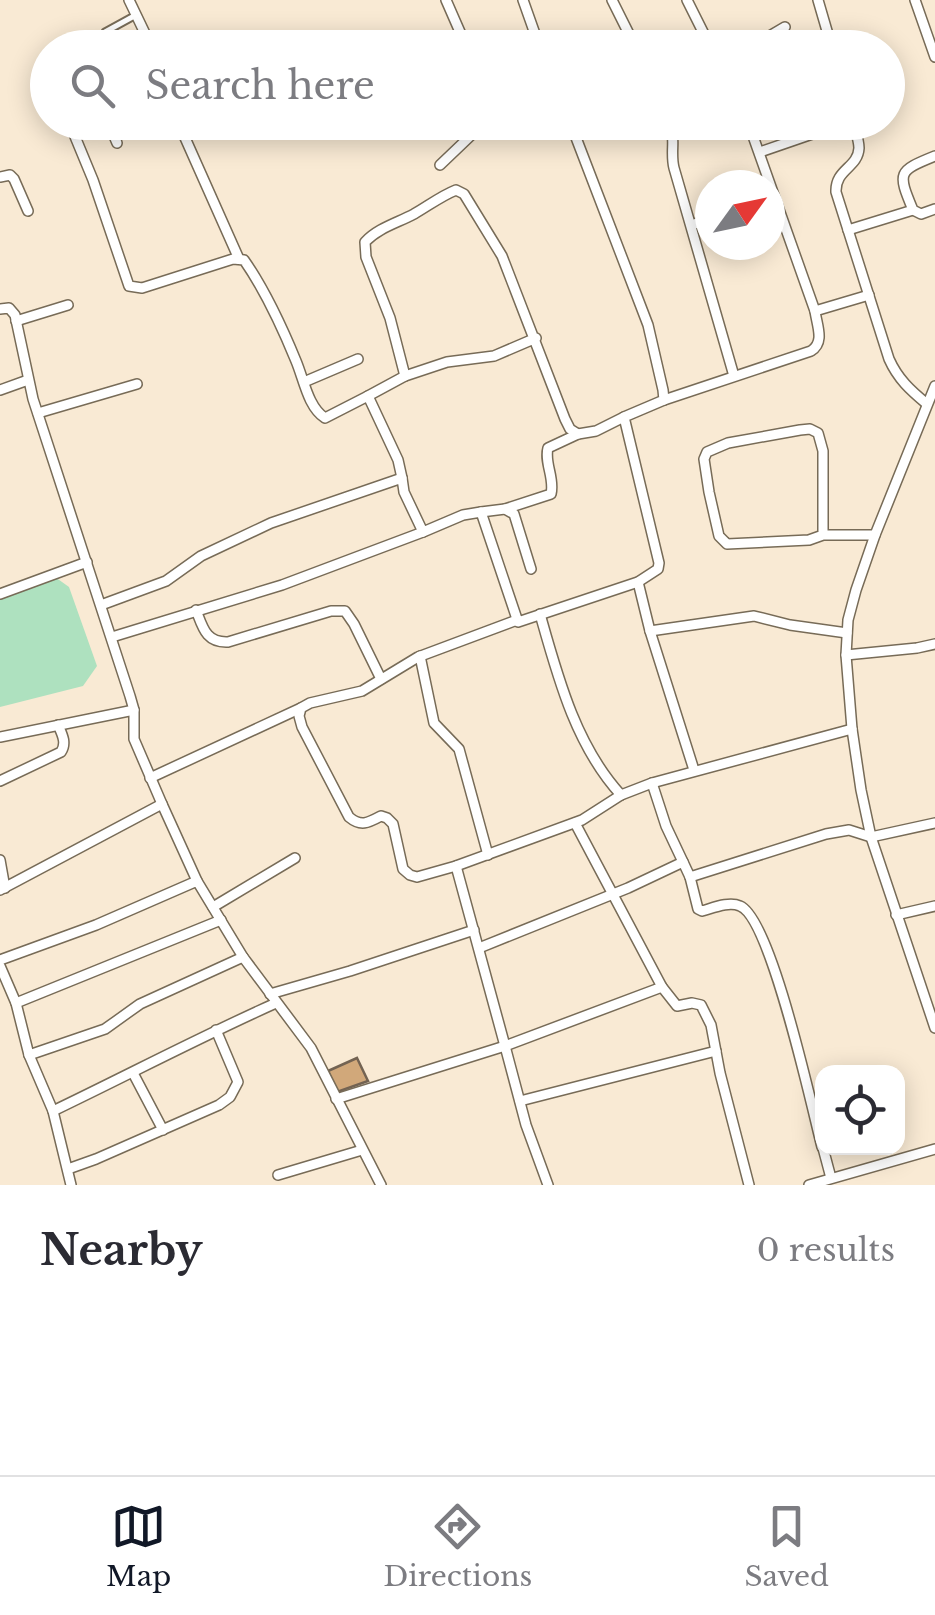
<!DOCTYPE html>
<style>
body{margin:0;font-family:"Libre Baskerville",serif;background:#f7f7f7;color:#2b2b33}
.controls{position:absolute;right:30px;bottom:30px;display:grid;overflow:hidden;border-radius:20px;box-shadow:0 5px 25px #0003}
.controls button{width:90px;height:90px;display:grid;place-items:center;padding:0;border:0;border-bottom:2px solid #e1e1e2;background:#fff;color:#2b2b33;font:50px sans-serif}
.compass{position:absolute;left:695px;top:170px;width:90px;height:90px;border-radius:50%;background:#fff;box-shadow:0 5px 25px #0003;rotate:57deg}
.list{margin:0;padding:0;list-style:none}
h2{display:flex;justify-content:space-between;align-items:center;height:130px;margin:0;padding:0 40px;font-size:42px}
h2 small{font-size:32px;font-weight:400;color:#7c7c81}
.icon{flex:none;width:55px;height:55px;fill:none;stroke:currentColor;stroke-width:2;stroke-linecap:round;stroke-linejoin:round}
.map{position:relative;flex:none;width:935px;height:1185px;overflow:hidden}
.search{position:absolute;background:#fff;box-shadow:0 5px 25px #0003;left:30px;right:30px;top:30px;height:110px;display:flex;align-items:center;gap:25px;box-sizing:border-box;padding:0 35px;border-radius:55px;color:#7c7c81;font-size:38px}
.sheet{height:290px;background:#fff}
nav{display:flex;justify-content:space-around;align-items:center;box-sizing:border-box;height:140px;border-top:2px solid #e1e1e2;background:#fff;font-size:28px;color:#7c7c81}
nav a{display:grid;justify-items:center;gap:5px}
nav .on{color:#111827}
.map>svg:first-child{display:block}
.green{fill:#aee1bf}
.building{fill:#d1a87a;stroke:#736352;stroke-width:2.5}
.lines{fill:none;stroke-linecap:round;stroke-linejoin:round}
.lane-casing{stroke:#776b57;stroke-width:9}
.street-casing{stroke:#776b57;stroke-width:12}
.lane{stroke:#fff;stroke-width:5}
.street{stroke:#fff;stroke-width:9}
</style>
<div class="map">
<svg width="935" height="1185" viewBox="0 0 935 1185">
<rect width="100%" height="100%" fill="#f9ead4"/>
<path class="green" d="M55,577L69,587L97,666L83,686L0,707V594Z"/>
<path class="building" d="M357,1058L368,1081L337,1092L328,1071Z"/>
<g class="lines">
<defs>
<path id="lane" d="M105,32L136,15"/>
<g id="street">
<path d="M129,0L152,48"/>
<path d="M446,0L467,48"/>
<path d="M523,0L540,48"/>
<path d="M612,0L636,48"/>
<path d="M687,0L711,48"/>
<path d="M818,0L832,48"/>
<path d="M915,0L935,57"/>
<path d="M749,48L785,27"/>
<path d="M69,122L93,180L129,286L142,288L233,259L244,260C265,290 282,327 296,361C304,380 308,407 325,418L368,396L398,460L402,478"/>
<path d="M108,122L117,143"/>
<path d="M178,122L239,259"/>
<path d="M670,122C676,138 670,153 674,168L734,376"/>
<path d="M748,122L815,311"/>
<path d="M853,122C855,130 859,140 859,148C858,168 835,169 836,192L889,359C898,379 910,390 927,404"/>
<path d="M760,152L847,122"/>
<path d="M935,156C898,171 897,172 913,210L921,214L935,209"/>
<path d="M440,165L485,122"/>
<path d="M0,177L10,175L14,179L28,211"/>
<path d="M692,225L710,218"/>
<path d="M848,230L913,210"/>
<path d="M0,309L9,308L15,315L33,399L130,696L134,710V739L162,804"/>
<path d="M16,321L68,305"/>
<path d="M536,338L494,356L447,362L405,376L390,318L366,257L365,242C378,228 397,223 414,214C428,206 441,196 456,190L464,194L502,256L565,419L570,429L578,434"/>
<path d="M304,382L358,359"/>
<path d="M935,386L875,535L856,590L848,620L846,655L852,729L861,790L871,837L935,1028"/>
<path d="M0,390L28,380"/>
<path d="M368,396L405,376"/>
<path d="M664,400L811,351C825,342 817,326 815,311L869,295"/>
<path d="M38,413L137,384"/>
<path d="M505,509L551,494C555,478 544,463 548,448L578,434L596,431L624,417"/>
<path d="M481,512L505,509L514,514L531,569"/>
<path d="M823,535V451L818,433L810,429L800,430L728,443L707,452L704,459L709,492L719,536L727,544L809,540L823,535H875"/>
<path d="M638,582L650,631L694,770"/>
<path d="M0,594L87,562"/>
<path d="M101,605L166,581L201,556L271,523L402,478L404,492L423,532L463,515L481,512L518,622L638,582L658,569L659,563L624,417L664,400L663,390L648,325L570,122"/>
<path d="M196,610C203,628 206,643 228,642L331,611H345L354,624L381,679"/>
<path d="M540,614C558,678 576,746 621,795"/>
<path d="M517,620L418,657L362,691L310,703L301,708L299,716L302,727L349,817C361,827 368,823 381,816L387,818L393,824L403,869L410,875L417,877L456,866L582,820L621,795L652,783L852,729"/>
<path d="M650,631L754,616L790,625L847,633"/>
<path d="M112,637L282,585L423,532"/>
<path d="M846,655L917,648L935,644"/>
<path d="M420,656L434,723L459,749L488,855"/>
<path d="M0,737L134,710"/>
<path d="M150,778L301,708"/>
<path d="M0,781L61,752C67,743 62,734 58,725"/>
<path d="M652,783L666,826L683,862"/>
<path d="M575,823L662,987L677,1006L692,1003L701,1005L711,1025L720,1073L749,1185"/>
<path d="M0,860L5,888"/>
<path d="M456,866L505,1046L662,987"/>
<path d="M690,877L698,909L702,911C713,908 729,901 740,906C771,918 812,1108 822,1147"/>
<path d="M0,890L162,804L197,881"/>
<path d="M213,907L295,858"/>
<path d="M896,915L935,906"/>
<path d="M479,948L628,888L683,862L690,877L826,834L849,830L871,837L935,823"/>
<path d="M0,960L96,925L197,881L243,957"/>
<path d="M0,966L16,1003L29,1055L53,1111L71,1185"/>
<path d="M270,994L350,971L474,930"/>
<path d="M16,1003L221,920"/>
<path d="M29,1055L105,1029L140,1004L243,957L311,1048L381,1185"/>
<path d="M133,1073L163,1130"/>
<path d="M336,1099L505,1046L526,1125L548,1185"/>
<path d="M520,1101L716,1051"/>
<path d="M53,1111C128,1075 200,1037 276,1003"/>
<path d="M823,1148L831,1178"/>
<path d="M68,1169L96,1159L219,1105L230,1097L238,1082L216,1030"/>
<path d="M278,1175L362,1150"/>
<path d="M809,1185L935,1149"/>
</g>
</defs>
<use href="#lane" class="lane-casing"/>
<use href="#street" class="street-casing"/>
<use href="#lane" class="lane"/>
<use href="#street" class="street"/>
</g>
</svg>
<div class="controls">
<button><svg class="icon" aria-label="locate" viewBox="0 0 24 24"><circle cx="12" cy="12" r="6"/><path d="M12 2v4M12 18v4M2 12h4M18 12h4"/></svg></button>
</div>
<svg class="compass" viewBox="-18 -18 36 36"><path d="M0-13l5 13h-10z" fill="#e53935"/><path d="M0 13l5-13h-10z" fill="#7c7c81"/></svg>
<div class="search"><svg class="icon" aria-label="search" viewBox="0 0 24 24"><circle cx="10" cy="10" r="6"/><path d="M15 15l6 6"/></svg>Search here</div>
</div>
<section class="sheet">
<h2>Nearby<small>0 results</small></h2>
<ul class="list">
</ul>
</section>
<nav>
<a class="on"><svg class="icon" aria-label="map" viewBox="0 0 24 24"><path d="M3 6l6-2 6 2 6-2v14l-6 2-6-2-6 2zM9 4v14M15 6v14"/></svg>Map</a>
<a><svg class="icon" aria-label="directions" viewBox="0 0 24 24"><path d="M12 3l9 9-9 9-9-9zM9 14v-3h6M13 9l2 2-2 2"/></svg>Directions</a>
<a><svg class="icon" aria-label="saved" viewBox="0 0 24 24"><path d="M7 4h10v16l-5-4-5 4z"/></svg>Saved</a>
</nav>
